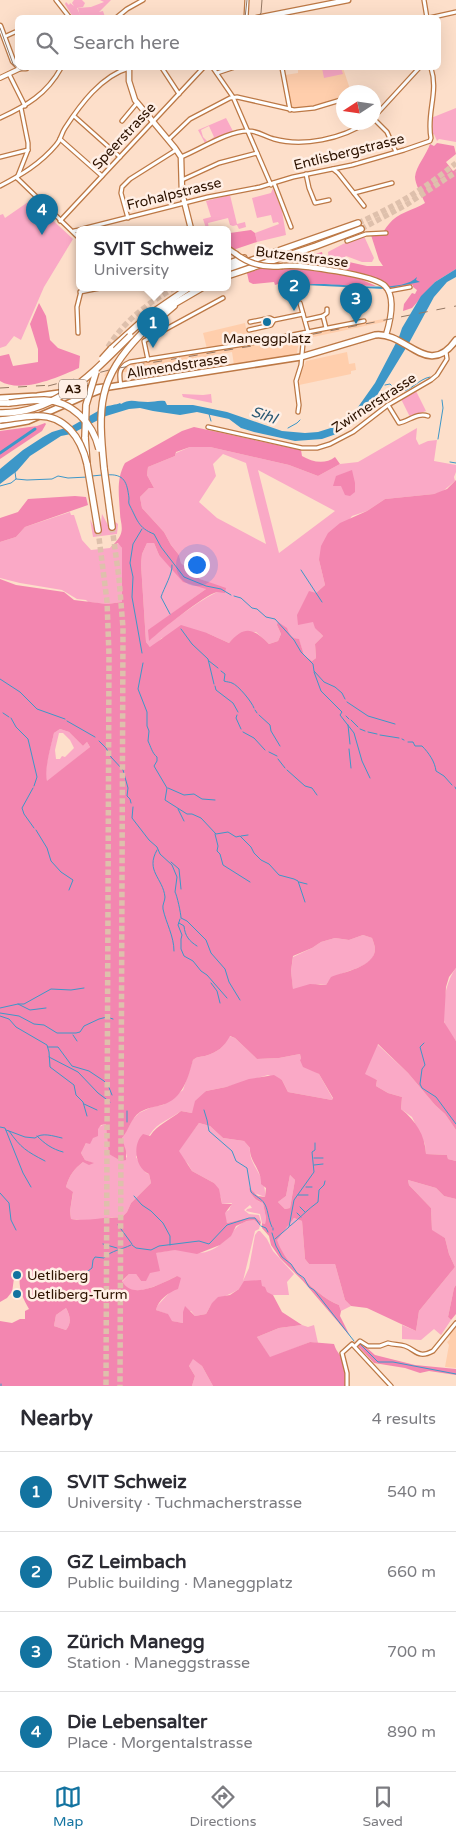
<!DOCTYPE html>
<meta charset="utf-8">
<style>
body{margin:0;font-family:"Varela Round",sans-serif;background:#f7f7f7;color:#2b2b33}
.compass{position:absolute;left:336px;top:85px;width:45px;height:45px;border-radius:50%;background:#fff;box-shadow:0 5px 20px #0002;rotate:258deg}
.you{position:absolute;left:196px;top:564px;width:18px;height:18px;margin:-12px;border:4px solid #fff;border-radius:50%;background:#1a73e8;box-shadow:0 0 0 8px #1a73e833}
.badge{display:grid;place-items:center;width:32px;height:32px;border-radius:50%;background:#1373a0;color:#fff;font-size:16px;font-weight:700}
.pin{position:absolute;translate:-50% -41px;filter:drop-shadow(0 1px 2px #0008)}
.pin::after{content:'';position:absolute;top:26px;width:18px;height:15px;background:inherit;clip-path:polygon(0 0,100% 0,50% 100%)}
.popup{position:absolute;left:76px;top:226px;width:155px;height:65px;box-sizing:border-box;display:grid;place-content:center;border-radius:8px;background:#fff;filter:drop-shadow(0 1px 4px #0005);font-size:16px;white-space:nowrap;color:#7c7c81}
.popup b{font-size:19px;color:#2b2b33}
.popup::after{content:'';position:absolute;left:50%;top:100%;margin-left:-10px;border:10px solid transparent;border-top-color:#fff}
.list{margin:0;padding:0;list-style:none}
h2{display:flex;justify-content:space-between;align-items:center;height:65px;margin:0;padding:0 20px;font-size:21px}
h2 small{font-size:16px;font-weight:400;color:#7c7c81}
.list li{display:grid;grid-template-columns:32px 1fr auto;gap:15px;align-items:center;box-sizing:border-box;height:80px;padding:0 20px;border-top:1px solid #e1e1e2}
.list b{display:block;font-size:19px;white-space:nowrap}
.list p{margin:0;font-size:16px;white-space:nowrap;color:#7c7c81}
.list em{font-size:16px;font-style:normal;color:#7c7c81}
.icon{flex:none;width:28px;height:28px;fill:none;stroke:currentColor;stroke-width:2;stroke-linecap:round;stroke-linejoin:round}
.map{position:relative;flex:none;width:456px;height:1386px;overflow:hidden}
.search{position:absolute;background:#fff;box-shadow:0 5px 20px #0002;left:15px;right:15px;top:15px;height:55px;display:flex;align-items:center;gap:12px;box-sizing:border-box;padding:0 18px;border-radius:8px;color:#7c7c81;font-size:19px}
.sheet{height:385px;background:#fff}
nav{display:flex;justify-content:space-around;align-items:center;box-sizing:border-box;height:70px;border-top:1px solid #e1e1e2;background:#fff;font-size:14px;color:#7c7c81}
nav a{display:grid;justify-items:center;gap:2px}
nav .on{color:#1373a0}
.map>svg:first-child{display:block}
.built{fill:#ffceac}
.green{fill:#faa9c6;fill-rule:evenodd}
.forest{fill:#f386b0;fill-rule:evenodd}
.water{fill:#3d97c8}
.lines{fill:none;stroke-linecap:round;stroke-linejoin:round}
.stream{stroke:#3d97c8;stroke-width:1}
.canal{stroke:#3d97c8;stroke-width:3}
.motorway-tunnel{stroke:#dec0ac;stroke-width:5.5;stroke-dasharray:5.5 3;stroke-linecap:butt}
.minor-casing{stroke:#bc7845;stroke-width:5.5}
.tertiary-casing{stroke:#bc7845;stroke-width:6}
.secondary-casing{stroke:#bc7845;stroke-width:7}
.primary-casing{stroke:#bc7845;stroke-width:8}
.motorway-casing{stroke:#bc7845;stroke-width:8}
.minor{stroke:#fff;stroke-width:3}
.tertiary{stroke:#fff;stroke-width:4}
.secondary{stroke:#fff;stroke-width:4.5}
.primary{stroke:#fff;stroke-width:5}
.motorway{stroke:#fff;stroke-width:5.5}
.tram{stroke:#957965;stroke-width:1}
.rail{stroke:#957965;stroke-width:1;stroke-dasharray:9 9;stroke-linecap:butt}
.secondary-bridge-casing{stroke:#bc7845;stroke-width:7;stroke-linecap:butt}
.motorway-bridge-casing{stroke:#bc7845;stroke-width:8;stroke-linecap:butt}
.secondary-bridge{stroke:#fff;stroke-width:4.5}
.motorway-bridge{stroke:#fff;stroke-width:5.5}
.poi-dot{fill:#1373a0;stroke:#ffefe5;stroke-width:2}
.labels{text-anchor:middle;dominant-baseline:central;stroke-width:5;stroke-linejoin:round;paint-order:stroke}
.shield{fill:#ffefe5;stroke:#6d5545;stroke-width:1}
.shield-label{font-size:12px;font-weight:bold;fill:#2e1300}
.street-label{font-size:14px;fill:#2e1300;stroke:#ffefe5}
.poi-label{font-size:14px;fill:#2e1300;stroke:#ffefe5;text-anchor:start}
.water-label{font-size:15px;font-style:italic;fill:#2a5974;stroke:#ffefe5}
</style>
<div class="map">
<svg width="456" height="1386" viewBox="0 0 456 1386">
<rect width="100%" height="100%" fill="#fddfca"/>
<g class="built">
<path d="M298,68H343L351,92H344L343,98L333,101L307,107L294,108L291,105L285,75L298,73Z"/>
<path d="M388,318V321L299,340L297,353L293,355L234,365L232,352L104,376L108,368L260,343Z"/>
<path d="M245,323L249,342L207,349L203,333Z"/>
<path d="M347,352L349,364L355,363L356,370L351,371V374L299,385L300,376L306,361Z"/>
<path d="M456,1325V1368L445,1367L449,1345L447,1342L450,1339L449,1333Z"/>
</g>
<g class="green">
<path d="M74,0H82L85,3L83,7L77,8L80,15L79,17H73L65,4L66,2L69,5L70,3L74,6L72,3Z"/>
<path d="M100,0H111L99,12L103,11L105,17H88L87,16L80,17L78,8L91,7L104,2Z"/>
<path d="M322,68H341L343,74L324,78Z"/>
<path d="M456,108V142L439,139L437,141L434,134L432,135L431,118Z"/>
<path d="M226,118L234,133L221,137L220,135L221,137L209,141L214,137L209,126L201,130L203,137L207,141L205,143L198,130Z"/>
<path d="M273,188L282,211L286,235L257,242L255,233L279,224L278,222L273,223L271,215L257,218L252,198L271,193Z"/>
<path d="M230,195L237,224L245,222L246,227L239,229L237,225L233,226L230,225L228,218L208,223L209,229H202L206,228L203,219L211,217L206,201Z"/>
<path d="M31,200L73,239L44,287L21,340L14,336L6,346L0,348V215L3,214L5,218Z"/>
<path d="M364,236L374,258L372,262H362L346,256L336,264L329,263L328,252L343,244Z"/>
<path d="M416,391L426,411L410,417L401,399Z"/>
<path d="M182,394L203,395L211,394L212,403L183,397Z"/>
<path d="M417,428L416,439L419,445L428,441L437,440L434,461L456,465V472L454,477L455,481L442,492L434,494L385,499L367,511L352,516L319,560L325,585L316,593C314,611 308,622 323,636L315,644L316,658L312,661L304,655L299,640L295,639L277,625L281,634L278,641L269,644L256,632C245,632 236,635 229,643L207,633L162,638L151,648L146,642L141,564L142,554L147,543H154L159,555L206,589L149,630V640C170,623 192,605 217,592L215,585L200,579L181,563L179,555L171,545L164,532L142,508L140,497L149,488H154L147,475L148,467L175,456L176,453L190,447H210L289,465L318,476L340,464L358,462ZM223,454L246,463L266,544L217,518L199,502L216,476L213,464ZM258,470L335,511L279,553Z"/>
<path d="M70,512L71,515H74L82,540L91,550L110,548L119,543L122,548V602L107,604L88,602L86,600L77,599L62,590L20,583L0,578V542L16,537L25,527Z"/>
<path d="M102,514L110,529H113L114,521L118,524L117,534L93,537L90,519L96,532L100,531Z"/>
<path d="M60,729L69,732L83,746L87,742L90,747L47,782C43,771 51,745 54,733ZM59,733H63L70,740L74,748L65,757L62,756L60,759H56L55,750Z"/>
<path d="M363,935L372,938C373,941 375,946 375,949C375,972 335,968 326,985L320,984L293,990L291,971L293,957L312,948L321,942L335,938L349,940Z"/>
<path d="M456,968V1041C452,1035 445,1027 444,1021C442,1004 446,981 456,968Z"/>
<path d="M229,1036L235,1038L257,1059L279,1058L300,1054L301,1059L312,1070L319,1074L333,1099L332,1100L288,1092L282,1080L268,1075L226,1087L206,1091L192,1113L181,1111C174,1116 168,1119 160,1124C150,1130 143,1147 136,1157L146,1173L149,1174L151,1183L131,1203L127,1212L121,1218L112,1217L90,1221L71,1219L70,1211L73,1193L66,1187C69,1176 74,1169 83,1162L93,1163L85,1160L81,1153C86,1143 95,1126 106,1124L110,1154L121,1161L127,1157L122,1138L133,1119L139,1113L152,1107L163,1105L183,1090L193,1060C198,1056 200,1057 205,1056C218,1052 224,1047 229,1036Z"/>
<path d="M377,1044L408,1073L435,1105L445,1114L456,1130V1161L448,1159L447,1155L426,1154L425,1144L412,1117L401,1109L402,1097L388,1093L376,1086L377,1080L364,1075Z"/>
<path d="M199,1123L210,1126L223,1138L244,1141L250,1148C248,1165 267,1176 265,1197L251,1192L258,1201L263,1203L266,1218L265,1224L262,1223L260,1214L246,1211L247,1209L252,1208L250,1205L244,1210L249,1214L259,1215L261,1222L255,1217L247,1218L227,1223L224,1216L225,1212L229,1210L232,1203L222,1204L221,1198L214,1183L192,1171L188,1164L183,1159L178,1151Z"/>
<path d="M290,1175L295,1180L290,1208L285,1209L278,1202L286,1196Z"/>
<path d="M408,1180L436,1188L444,1196L456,1199V1285L454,1288L448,1317L451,1320L441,1335L434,1329L421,1340L402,1339V1325L416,1331L419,1311L455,1267L449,1254L445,1238L432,1231L431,1208L409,1185Z"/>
<path d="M294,1218L302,1221L305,1259L309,1264H335L345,1300L351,1306L341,1311L339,1305C317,1297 284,1262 276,1240Z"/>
<path d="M254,1220L260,1225L259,1229L255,1231L243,1281L249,1268L255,1235L258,1231H260L267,1239L273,1251L294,1274L287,1282L289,1295H273L239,1289C223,1300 217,1293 206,1314L195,1316L191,1311L183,1312V1323L171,1321L167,1314L156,1310L157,1306L170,1292L177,1276C162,1283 132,1301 122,1282L129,1274H136L141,1281L155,1253C162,1252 169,1250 175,1250C193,1250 199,1258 217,1247C233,1237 234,1221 254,1220Z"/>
<path d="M66,1308C70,1315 72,1323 66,1330L54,1326L56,1315Z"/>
<path d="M302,1325L308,1327L314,1325L318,1343L310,1342L270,1358L257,1337L279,1328Z"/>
<path d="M193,1358L202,1366L213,1386H192L195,1376L189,1366Z"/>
</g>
<g class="forest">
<path d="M437,143L454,146L456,154L446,162L453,171L456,169V269L435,282L412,308L403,311L404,304L412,293L415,294L417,290L413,287V285L391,289L384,281L343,272L342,266L349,262L367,266H383L379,260L371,235H381C384,231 386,227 389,224C397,213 414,210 425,203C422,196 415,184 415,177C416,166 427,154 430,144L434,146Z"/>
<path d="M229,230L230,233L251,230L255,233L257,242L227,252V231Z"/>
<path d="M322,252L325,264L330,267V271L356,277L376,286L304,284L300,281H288L275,285L274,282L253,284L249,282L247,273L262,268H306L315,254Z"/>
<path d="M39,303L46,316L50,340L58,348L80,356L79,368C59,377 21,394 0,381V356L9,354L13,366L38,362V349L30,324Z"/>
<path d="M45,423L46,424L42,431L0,459V431L37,426Z"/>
<path d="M194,427L301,450L302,456C312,462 325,465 335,457L340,464L318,476L289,465L210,447H190L176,452L175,456L148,467L147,475L154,488H149L140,497L142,508L164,532L171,545L179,555L181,563L200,579L226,588L225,593C222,593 220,592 217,592C204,595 160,631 149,641L148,630L206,589L183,582L159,555L154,543H147L142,554L141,564L146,642L150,647L181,625L207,633L229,643C245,624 254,629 269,644L278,641L281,634L277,625L278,622L287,628C289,634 292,639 299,639L304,655L312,661L316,658L315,644L323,636L315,628L313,622L298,625L297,615L309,591L316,593L325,585L319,560L321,546L328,533L340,523L367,511L385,499L434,494L447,489L456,480V968L449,977L446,987L444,1022L456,1041V1130L445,1114L435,1105L408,1073L378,1044L365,1074L377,1080L376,1086L388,1093L402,1097L401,1109C416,1121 425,1135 426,1154L447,1155L448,1159L456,1161V1199L444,1196L436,1188L408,1180L409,1185L431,1208L432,1230L445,1238L449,1254L455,1267L419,1311L416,1331L367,1308L351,1306L345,1300L335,1264H309L305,1259L302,1221L294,1218L277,1240C284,1262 317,1297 339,1305L341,1311L340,1316L350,1336L303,1281L280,1258L271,1245L269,1236L262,1228V1223L265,1224L266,1218L263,1203C256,1201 251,1195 249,1188L258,1196L265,1197L266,1188L261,1184C262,1170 249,1161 250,1148L244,1141L223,1138L210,1126L199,1123L179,1151L192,1171L214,1183L219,1189L222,1204H232L225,1213L227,1223L247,1218L255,1217L261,1222L260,1225L254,1220L247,1221L236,1226L231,1236L220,1245L197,1254L175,1250L156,1253L160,1271L150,1273L146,1281H141L136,1274H129L122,1281C132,1301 162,1283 177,1276L181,1278L178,1289C169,1292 158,1300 156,1310L168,1314L172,1321L183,1323V1312L185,1306L195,1316L206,1314L212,1303L218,1297L230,1295L239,1289L244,1281L261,1280L262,1286L265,1287L267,1292L273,1295L282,1312L302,1325L279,1328L257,1337L270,1357L310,1342L334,1344C336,1350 337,1351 340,1355C345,1363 346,1377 346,1386H213L202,1366L193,1359L189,1366L195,1376L192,1386H0V1321L12,1323L20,1319H25V1311L29,1309C22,1297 18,1287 20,1273L17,1271L12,1272L14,1278L12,1293H11L7,1298L0,1302V579L16,585L64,592L74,600L107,604L122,602V548L118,543L110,548C113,545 118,540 120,536C124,528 120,521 120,513C119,495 116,479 125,463L182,431ZM60,729L69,732L83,746L87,742L90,747L47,781C44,770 51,746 54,733ZM363,935L372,938C373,941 375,946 375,949C375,967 343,972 331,977L326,985L310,984L293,989L291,971L293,956L312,948L321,942L335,938L349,940ZM230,1036L235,1038L257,1059L279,1058L300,1054L301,1059L300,1060L303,1067L319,1074L333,1098L332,1100L288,1092L282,1080L274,1075L249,1079L226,1087L206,1091L195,1101L192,1113L181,1111C170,1120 158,1124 150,1136L143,1134C132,1144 135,1168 149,1174L151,1183L131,1203L127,1212L121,1218C103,1216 90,1222 71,1219L70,1211L73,1192L66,1187C69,1176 74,1169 83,1162L89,1165L94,1163L85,1160L81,1153L86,1143L90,1144L93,1138L98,1136V1129L101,1125L106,1124L109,1154L121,1161L126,1160V1151L122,1138C129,1130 131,1118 140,1112C147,1108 154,1107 162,1105C183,1099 188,1078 193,1060C198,1056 200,1057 205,1056C218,1052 224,1047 230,1036ZM290,1175L295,1180L290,1208L285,1209L278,1202L286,1196ZM66,1308C70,1315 72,1323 66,1330L54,1326L56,1315Z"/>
<path d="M352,470L355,483V492L350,496L345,495L341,486H333L336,476Z"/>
<path d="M75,496L86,497L88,505L25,527L16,537L0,542V518L18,512L28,499Z"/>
<path d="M456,1285V1314L451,1320L448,1317L454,1288Z"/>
<path d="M360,1342L375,1355L415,1365L456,1369V1375L429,1371L420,1373L405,1368L374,1363L357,1345Z"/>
</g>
<g class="water">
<path d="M456,269V277L447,282L434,297L409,343L373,402L359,419L339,433L322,439L295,441L254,432L241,428L229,419L197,412L180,415L153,411L140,408L129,409L106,416L71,434L61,436L30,456L17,471L0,484V469L23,450L43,437L52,432L72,426L105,407C109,405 116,405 120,403L121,404C130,398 136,402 148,402C154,402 158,400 165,401L167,405H193L227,412L282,431L305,433L318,432L337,426L351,417L375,383L399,337L402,328L421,296L435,282Z"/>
<path d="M417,277L416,280L420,282L384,289L304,285C330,280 400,296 417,277Z"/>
</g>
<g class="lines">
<g class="stream">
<path d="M385,385L390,384L398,392C411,392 418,379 430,377"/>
<path d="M209,414L211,421"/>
<path d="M288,428L297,423L300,420"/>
<path d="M438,439L443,408L442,400"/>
<path d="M450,462L456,463"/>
<path d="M15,472L16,479L27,480L52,479L58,476L68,478L88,477"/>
<path d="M106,475C125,473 127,483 129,498C129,501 128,503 130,506C137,519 138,528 154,534L161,547L184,577L206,586L221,589L231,595"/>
<path d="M92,476L102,475"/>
<path d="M0,486L11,483L16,479"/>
<path d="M142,529L133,544L130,563L133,577L132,597L142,653"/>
<path d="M301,570L322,602"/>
<path d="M234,596L241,598L252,608L257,609L266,617L275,619L294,640L301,652L313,664L314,671L324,682L335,687L342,693L345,699"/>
<path d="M170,614L161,597C164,588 173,573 172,565"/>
<path d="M181,629L192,644L208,659L214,684"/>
<path d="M209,661L218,668"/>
<path d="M143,663L138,689L147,712V726L149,731L148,741C151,747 152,753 157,757V761L154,766L167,788L165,800L187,814H192L201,818L216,834L228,832L236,837L240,836L251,847L254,853L261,860L269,864L279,875L294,879L298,881L305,902"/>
<path d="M221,671L225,674L224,681C227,682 230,682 232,683C238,685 252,702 254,708"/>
<path d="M314,672L321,691L342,712L340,715L354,733L362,761L370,778"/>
<path d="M0,679L20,692L37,709L65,719"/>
<path d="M215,686L216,690L233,703L238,712"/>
<path d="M347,702L368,716L395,724"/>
<path d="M255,710L257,713"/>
<path d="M3,713L9,717"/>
<path d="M237,715L236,718L241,729"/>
<path d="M259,715L270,725L271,731L280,746"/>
<path d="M346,716L349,719"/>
<path d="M11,718L16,727L28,739L37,777L34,786"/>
<path d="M351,720L358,727"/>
<path d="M67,721L95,737"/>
<path d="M348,725L350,744"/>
<path d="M360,729L365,731"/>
<path d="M243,732L254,738L265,750"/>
<path d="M368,732L377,734"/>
<path d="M380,735L399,738"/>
<path d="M402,739L404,740"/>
<path d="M99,741L106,748L111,757L123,770L128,788L127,796L130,799L131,803"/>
<path d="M408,742H413L415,746H422C429,753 435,762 436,771L444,776L452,785"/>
<path d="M349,749L351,768"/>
<path d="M269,752L277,756"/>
<path d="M278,759L285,768"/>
<path d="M287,770L305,786L312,788L317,795"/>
<path d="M455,787L456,789"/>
<path d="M33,788L22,808L24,814L34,828"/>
<path d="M168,788L184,795L194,794L202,799L215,800"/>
<path d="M133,807L132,818L149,840L157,847L160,854L172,865L177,877L175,892C177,895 181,914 181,918L187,921L206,940L211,953L225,969L229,982L240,1000"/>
<path d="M178,809L184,821"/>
<path d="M36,830L47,848L51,861L61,872L73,880L69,890"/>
<path d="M215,834L218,846L217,851L220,854L223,865L250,882"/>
<path d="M241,836L248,835"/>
<path d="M157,850C145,871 163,878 165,897C165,901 162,905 163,909C166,923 174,936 174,951"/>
<path d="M171,862L179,869L181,889"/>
<path d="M299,882L307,884"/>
<path d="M180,919L178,925L182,935L181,939V949L184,956L193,961L201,971L207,975L227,998"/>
<path d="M179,923L184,926C185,936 189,941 197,946"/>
<path d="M211,983L217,991L220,1003"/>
<path d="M18,1004H24L51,989L71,990L84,988"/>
<path d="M0,1008L18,1004L30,1010L46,1008"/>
<path d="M0,1013L19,1016L34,1024L44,1025L57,1033H76L80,1032L84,1026L99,1019L107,1017L113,1019"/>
<path d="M0,1016L9,1019L16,1027L47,1045L49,1052L50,1067L74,1085L76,1095L83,1102L87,1116"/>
<path d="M73,1035L77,1041"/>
<path d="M424,1043L420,1047L425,1065L422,1069L420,1084L422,1088L436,1097L456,1124"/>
<path d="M48,1047H58L72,1066L89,1071L104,1081L108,1085L112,1095"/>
<path d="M49,1057L78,1072L98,1093L110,1102"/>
<path d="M84,1104L97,1110"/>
<path d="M204,1110L207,1120L209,1131L232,1151L236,1161L247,1168L251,1192C255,1196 262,1199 264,1203C268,1208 268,1219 272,1227"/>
<path d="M127,1122V1111"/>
<path d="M0,1127L5,1128L23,1173L31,1187"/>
<path d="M6,1130L9,1131C21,1148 26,1151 45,1161"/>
<path d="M9,1131L25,1137L35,1138C42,1132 53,1136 62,1138"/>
<path d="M37,1136C45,1144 52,1149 63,1152"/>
<path d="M314,1158H323"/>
<path d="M314,1165L323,1164"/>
<path d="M306,1187H312"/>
<path d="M0,1193L9,1203L11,1220L16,1230"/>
<path d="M298,1195H308"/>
<path d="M134,1196L142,1205L151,1211L163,1223L170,1236V1245"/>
<path d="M300,1207L305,1212"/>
<path d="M297,1213L301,1217"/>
<path d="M118,1225L132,1244"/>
<path d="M261,1226L266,1228L268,1232"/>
<path d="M290,1226C300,1218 308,1209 318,1202L319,1190L324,1185L325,1181"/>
<path d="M273,1228V1230"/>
<path d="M272,1233L276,1246L282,1257L291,1264L297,1273L304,1278L309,1287L314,1290L354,1341"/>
<path d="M275,1239L289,1227L294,1200L314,1172L312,1152L315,1150V1143"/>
<path d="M103,1244L117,1248"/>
<path d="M132,1245L136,1248L151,1250L159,1246L199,1241L209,1244L227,1225L249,1218H255L260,1225"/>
<path d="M80,1277L92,1268L93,1260L95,1257L104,1258C112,1250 121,1250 131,1245"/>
<path d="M360,1344L378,1362H393L456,1374"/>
<path d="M1,1384V1386"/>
</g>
<path class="canal" d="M0,453L35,429"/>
<g class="motorway-tunnel">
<path d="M358,223C394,207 426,188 456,163"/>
<path d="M361,229L406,205L456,172"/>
<path d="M108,347C125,320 148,303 176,287"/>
<path d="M112,527L119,578L123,628L120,1386"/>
<path d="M98,530L107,601L109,655L106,1386"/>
</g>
<defs>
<g id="minor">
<path d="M56,0L70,18"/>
<path d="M424,0L427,18"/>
<path d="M116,18L127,9L143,0"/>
<path d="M246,18L247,0"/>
<path d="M429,18L456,12"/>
<path d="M4,37L15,32"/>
<path d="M162,68L179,94"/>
<path d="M213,68L233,97L271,185"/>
<path d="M282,68L290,110"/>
<path d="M217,73L232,68"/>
<path d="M9,74L25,106"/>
<path d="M74,116L120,157"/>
<path d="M374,117L419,68"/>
<path d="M0,118C26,106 47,94 61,68"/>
<path d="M374,119L387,132L396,152"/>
<path d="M122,121L137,103"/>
<path d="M60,139L102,176"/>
<path d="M168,140L190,119L230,98L237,97L294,110L314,108L344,99"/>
<path d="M0,157L28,150"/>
<path d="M181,157C199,150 229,130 249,131C258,131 266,137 274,139C303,147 342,139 367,122"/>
<path d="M333,169L338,173L364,206"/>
<path d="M306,174L309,188L315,203L329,200"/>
<path d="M17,178L79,238"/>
<path d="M17,178L28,150V143L21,108"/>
<path d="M182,180L219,163L257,153"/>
<path d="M274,183L291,227"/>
<path d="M0,186C21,175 40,164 56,145C61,140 61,134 65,128C80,105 101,76 129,68"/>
<path d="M354,193L392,183"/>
<path d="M128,218L121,193L122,187L130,179L176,150"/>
<path d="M60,221L203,68"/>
<path d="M82,229L208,197L260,187L293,177L352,165L404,150L430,141L431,138C426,114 439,92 431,68"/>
<path d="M74,231L79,230"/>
<path d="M347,241L366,234L386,233"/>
<path d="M388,291L410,287"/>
<path d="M80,292L105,287"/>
<path d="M300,303L308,332"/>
<path d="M323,316L327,313V309"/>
<path d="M305,320L323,316L326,328"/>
<path d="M250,322L270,318L274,320"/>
<path d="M249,330L271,325L274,320L303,314"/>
<path d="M78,333L77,307L82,287"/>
<path d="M148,360L144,341L223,298"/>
<path d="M121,386C119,375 118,367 130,362L251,343L364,321"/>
<path d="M388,405L399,423C409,421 418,412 428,416"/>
<path d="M298,412L299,405L296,381L301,365L304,333"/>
<path d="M208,427L302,448H317L330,444L353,432L388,405L431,380L437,375L447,359L446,352"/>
<path d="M355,1346L360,1341L368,1346H380L388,1343C394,1345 399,1344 405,1346C416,1350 418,1359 433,1351L456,1323"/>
<path d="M347,1386V1373L342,1353L352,1344L391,1386"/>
</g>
<path id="tertiary" d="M0,78L21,68"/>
<g id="secondary">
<path d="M257,18L348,0"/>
<path d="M0,26L13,61L18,66"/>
<path d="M19,68H26"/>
<path d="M129,68V81L135,100L175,148L181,157L182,193L191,229"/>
<path d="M227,248L236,254"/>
<path d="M283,266C299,264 375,275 385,286C396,297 390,322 386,335"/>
</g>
<g id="primary">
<path d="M0,398L37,396L104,387"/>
<path d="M0,426L28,421L80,398L109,387L301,357L375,335C406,331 428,380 456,340"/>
</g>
<g id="motorway">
<path d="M227,264L244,258"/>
<path d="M227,269L358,223"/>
<path d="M227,276L316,246L361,229"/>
<path d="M155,315L203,287"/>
<path d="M142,333L174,306"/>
<path d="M111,349L149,315L190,287"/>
<path d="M0,403H9"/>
<path d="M85,437L87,464L98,530"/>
<path d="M104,468L112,527"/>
</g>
</defs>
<use href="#minor" class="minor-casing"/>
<use href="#tertiary" class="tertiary-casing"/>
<use href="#secondary" class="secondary-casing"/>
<use href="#primary" class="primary-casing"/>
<use href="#motorway" class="motorway-casing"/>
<use href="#minor" class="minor"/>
<use href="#tertiary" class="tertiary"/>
<use href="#secondary" class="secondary"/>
<use href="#primary" class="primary"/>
<use href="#motorway" class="motorway"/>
<g class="tram">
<path d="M245,18L247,0"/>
<path d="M257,18L261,13L262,0"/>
<path d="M0,28L13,64L21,70L31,68"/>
</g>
<g class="rail">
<path d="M48,386L113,369L258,345L456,306"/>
<path d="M0,388L53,385"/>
</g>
<defs>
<path id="secondary-bridge" d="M236,254C250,265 266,268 283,266"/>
<g id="motorway-bridge">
<path d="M102,359L111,349"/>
<path d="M9,403C20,402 32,400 44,400C72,401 93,423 99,449"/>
<path d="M0,413C57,414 93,372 130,336"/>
<path d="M0,420C12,419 23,416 35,416C65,414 81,438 87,464"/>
<path d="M85,437L86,405L96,372"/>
<path d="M104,468C98,407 97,379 142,333"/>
</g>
</defs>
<use href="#secondary-bridge" class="secondary-bridge-casing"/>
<use href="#motorway-bridge" class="motorway-bridge-casing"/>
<use href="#secondary-bridge" class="secondary-bridge"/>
<use href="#motorway-bridge" class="motorway-bridge"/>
</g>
<g class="poi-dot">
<circle cx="267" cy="322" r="5"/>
<circle cx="17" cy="1275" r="5"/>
<circle cx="17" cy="1294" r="5"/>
</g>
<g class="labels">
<rect class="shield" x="59" y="379.5" width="28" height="19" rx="4"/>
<g class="shield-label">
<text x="73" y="389">A3</text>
</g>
<g class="street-label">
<text transform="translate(124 136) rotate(-47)">Speerstrasse</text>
<text transform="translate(349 152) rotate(-14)">Entlisbergstrasse</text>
<text transform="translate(174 194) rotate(-14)">Frohalpstrasse</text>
<text transform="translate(302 257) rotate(7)">Butzenstrasse</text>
<text transform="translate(177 366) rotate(-9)">Allmendstrasse</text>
<text transform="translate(374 403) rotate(-33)">Zwirnerstrasse</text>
</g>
<g class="poi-label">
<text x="267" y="338" text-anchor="middle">Maneggplatz</text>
<text x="27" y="1275">Uetliberg</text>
<text x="27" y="1294">Uetliberg-Turm</text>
</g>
<g class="water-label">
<text transform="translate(264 415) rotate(19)">Sihl</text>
</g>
</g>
</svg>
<svg class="compass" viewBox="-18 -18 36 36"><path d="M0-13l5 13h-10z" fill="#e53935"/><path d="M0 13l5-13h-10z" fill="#7c7c81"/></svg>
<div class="you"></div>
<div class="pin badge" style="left:153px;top:348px">1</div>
<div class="popup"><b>SVIT Schweiz</b>University</div>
<div class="pin badge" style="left:294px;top:311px">2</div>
<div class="pin badge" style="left:356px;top:324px">3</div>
<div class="pin badge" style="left:42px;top:235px">4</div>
<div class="search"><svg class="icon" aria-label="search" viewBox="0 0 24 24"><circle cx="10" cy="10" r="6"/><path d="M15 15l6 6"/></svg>Search here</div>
</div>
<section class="sheet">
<h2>Nearby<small>4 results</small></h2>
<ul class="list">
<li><span class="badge">1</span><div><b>SVIT Schweiz</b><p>University · Tuchmacherstrasse</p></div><em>540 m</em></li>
<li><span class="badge">2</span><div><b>GZ Leimbach</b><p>Public building · Maneggplatz</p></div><em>660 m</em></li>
<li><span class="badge">3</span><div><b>Zürich Manegg</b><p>Station · Maneggstrasse</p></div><em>700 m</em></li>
<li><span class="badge">4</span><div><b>Die Lebensalter</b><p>Place · Morgentalstrasse</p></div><em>890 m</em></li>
</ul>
</section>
<nav>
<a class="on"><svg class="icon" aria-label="map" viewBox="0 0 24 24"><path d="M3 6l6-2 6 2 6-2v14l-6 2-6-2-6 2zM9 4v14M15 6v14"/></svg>Map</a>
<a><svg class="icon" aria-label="directions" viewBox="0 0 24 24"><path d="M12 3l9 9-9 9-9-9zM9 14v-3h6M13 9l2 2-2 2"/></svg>Directions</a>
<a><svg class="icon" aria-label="saved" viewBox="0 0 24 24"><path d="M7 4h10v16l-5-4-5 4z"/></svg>Saved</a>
</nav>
